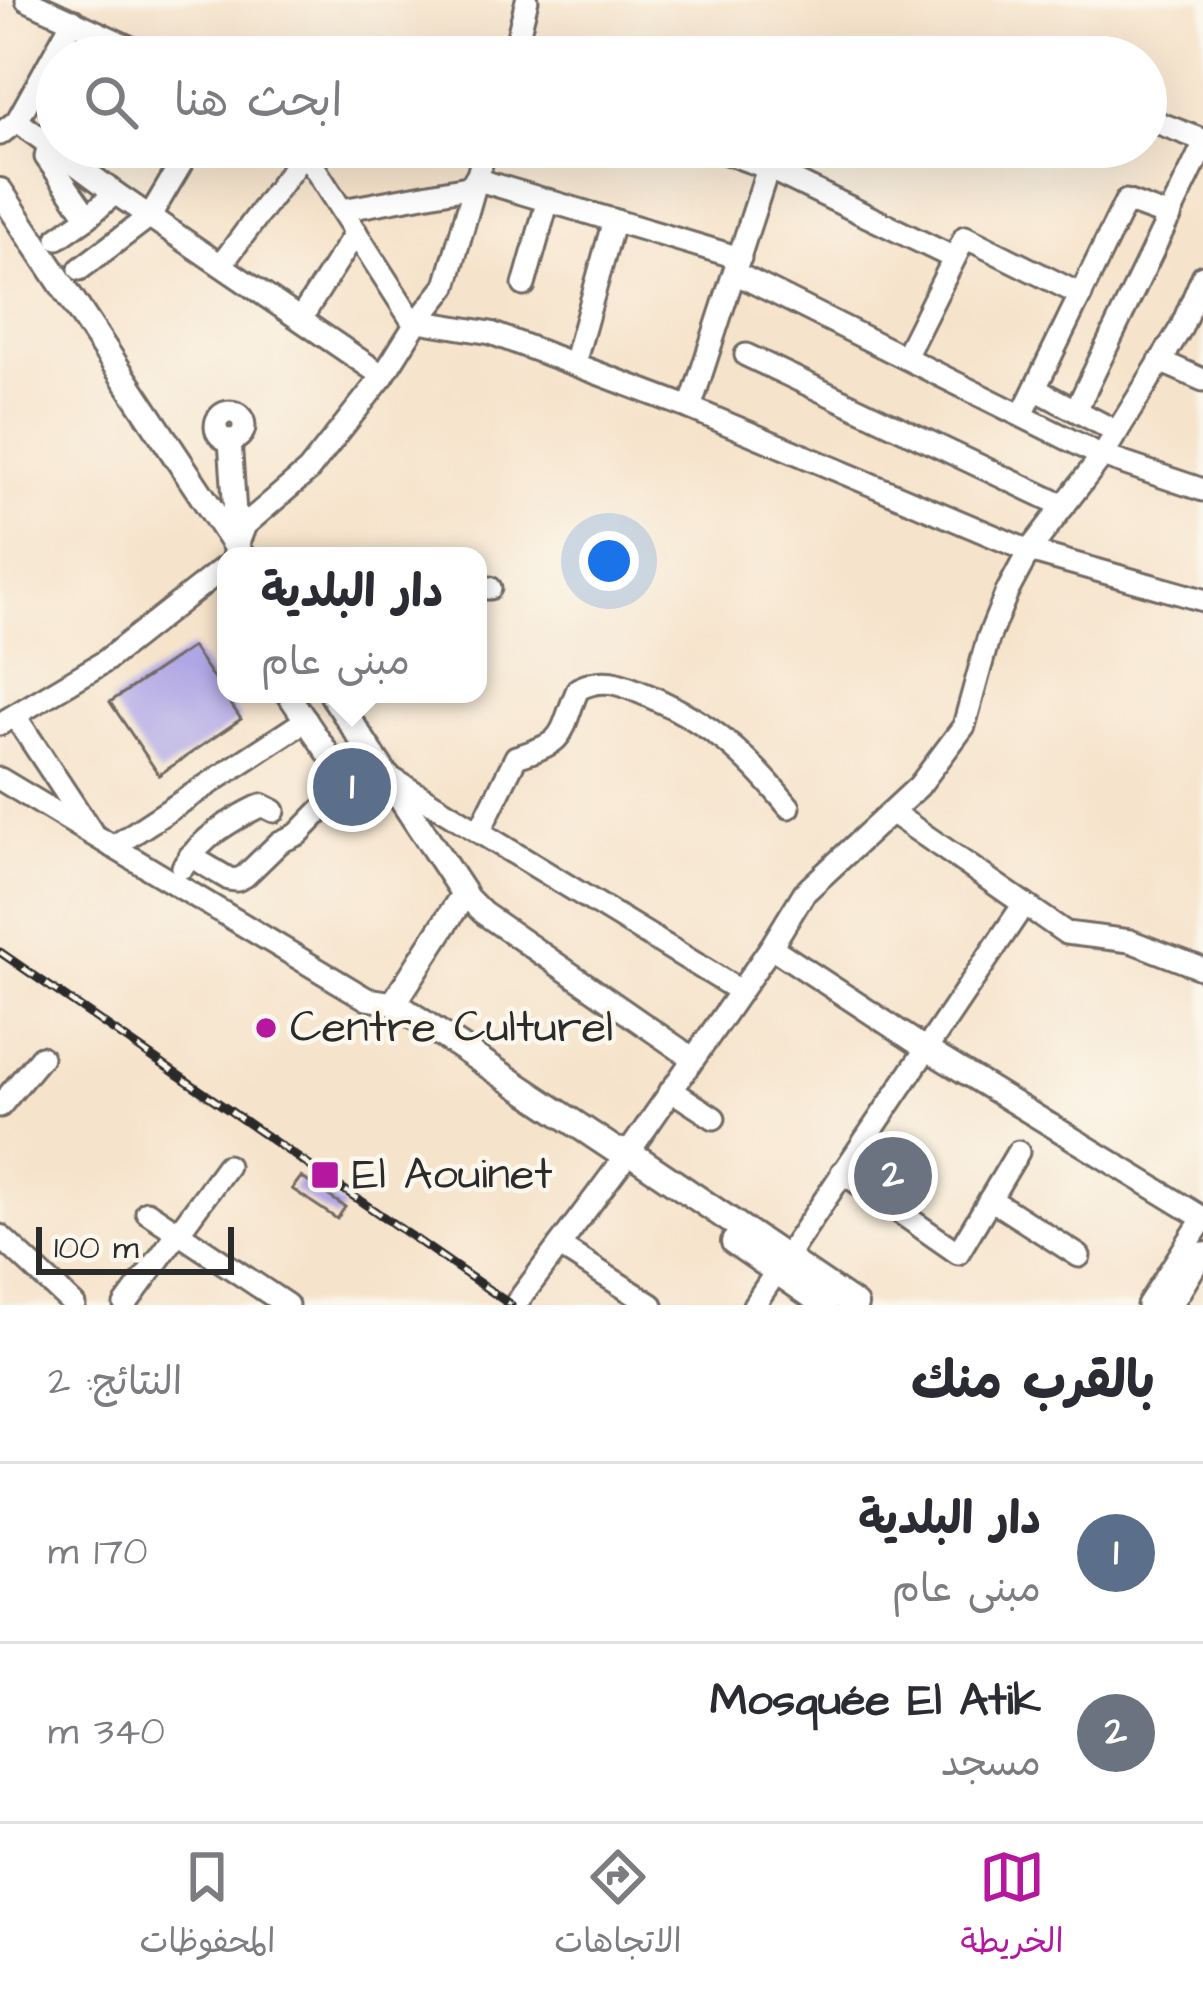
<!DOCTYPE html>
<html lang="ar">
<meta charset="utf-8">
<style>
body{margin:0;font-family:"Architects Daughter","Playpen Sans Arabic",sans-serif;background:#f7f7f7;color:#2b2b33;direction:rtl}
.scale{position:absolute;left:36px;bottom:30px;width:198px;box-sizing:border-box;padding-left:12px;border:6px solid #2b2b2b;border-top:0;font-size:33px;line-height:42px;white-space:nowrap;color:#2b2b2b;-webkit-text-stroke:9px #fbf7ec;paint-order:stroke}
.you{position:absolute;left:609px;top:561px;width:42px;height:42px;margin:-30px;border:9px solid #fff;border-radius:50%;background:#1a73e8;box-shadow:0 0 0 18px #1a73e833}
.badge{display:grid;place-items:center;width:78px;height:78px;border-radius:50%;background:#b5179e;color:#fff;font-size:39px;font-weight:700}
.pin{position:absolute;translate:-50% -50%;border:6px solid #fff;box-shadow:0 3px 12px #0006}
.popup{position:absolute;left:217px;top:547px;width:270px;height:156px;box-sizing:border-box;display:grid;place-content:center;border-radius:24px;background:#fff;filter:drop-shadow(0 3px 9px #0005);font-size:39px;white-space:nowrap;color:#7c7c81}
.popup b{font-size:45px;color:#2b2b33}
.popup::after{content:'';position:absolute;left:50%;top:100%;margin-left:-24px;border:24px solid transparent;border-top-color:#fff}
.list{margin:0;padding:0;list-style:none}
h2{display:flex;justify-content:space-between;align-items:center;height:156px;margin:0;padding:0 48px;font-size:51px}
h2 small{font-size:39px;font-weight:400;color:#7c7c81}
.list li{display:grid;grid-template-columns:78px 1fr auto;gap:36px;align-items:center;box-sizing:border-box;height:180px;padding:0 48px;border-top:3px solid #e1e1e2}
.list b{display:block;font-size:45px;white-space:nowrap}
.list p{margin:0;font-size:39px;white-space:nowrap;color:#7c7c81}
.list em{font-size:39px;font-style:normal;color:#7c7c81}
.icon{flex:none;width:66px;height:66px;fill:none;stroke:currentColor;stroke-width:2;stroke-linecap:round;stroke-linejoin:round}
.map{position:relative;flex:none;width:1203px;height:1305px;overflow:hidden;direction:ltr}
.search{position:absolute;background:#fff;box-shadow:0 12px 48px #0002;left:36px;right:36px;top:36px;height:132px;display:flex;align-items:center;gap:30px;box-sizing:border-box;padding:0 42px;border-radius:66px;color:#7c7c81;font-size:45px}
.sheet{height:516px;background:#fff}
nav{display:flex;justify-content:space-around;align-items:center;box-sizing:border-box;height:168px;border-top:3px solid #e1e1e2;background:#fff;font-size:33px;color:#7c7c81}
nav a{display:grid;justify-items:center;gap:6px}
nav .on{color:#b5179e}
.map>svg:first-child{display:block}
.building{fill:#afa6e5}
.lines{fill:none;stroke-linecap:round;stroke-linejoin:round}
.minor-casing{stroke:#726b63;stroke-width:27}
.major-casing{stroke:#726b63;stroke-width:30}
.minor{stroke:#fff;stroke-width:21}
.major{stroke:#fff;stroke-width:24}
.rail-casing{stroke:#2b2b2b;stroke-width:9}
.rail{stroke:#fbf7ec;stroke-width:4.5;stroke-dasharray:14;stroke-linecap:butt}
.poi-dot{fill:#b5179e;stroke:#fbf7ec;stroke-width:4.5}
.labels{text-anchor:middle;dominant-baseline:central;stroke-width:9;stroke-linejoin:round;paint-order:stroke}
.poi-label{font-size:45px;fill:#2b2b2b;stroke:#fbf7ec;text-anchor:start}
</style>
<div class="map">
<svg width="1203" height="1305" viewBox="0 0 1203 1305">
<rect width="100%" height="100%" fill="#fbf7ec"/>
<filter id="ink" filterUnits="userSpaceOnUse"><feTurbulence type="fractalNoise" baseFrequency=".00833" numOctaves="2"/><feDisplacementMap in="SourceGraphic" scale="24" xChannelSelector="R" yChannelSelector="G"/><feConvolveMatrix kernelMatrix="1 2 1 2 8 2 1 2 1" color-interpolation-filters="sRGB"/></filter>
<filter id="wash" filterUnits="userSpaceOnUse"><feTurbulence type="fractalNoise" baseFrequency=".004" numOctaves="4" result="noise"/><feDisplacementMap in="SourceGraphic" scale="48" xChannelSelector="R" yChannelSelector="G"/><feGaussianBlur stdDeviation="2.7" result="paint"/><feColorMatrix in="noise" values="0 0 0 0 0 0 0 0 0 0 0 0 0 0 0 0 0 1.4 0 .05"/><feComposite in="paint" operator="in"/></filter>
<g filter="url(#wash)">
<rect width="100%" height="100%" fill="#f6e3cb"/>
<g id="blocks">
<g class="building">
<path d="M192,647L241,719L159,775L110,702Z"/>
<path d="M886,1142L889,1146L897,1142L924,1190L910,1216L905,1213L894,1194L883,1200L862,1162L871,1157L867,1153Z"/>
<path d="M301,1177L345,1207L337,1219L292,1189Z"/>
</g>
</g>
</g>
<g filter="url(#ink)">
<use href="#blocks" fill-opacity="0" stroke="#726b63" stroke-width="3"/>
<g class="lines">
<defs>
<g id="minor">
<path d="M27,0L151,57"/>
<path d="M513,57L527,0"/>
<path d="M1148,119L1203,140"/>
<path d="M17,121L115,193L383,376"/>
<path d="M0,134L17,121L73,20"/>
<path d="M49,142L46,157L88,217"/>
<path d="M301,147L415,325"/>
<path d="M710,147L768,168L954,258"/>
<path d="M475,179L740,258"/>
<path d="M342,210L473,186"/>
<path d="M58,238L88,217L115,193"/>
<path d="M221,265L305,152"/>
<path d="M80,269L150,216L191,147"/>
<path d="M735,273L1102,456L1203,490"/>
<path d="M524,285L548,200"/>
<path d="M301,318L356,232"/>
<path d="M418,321L491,333L690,408L1029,551L1203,600"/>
<path d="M746,355L1064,506"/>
<path d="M905,357L965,237L1081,295"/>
<path d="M1160,361L1203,380"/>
<path d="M574,364L614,220"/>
<path d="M1035,389L1117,432"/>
<path d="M690,408L768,168"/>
<path d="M1076,410L1203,146"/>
<circle cx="230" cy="426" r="14"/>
<path d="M1022,415L1126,201L1170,217"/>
<path d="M230,440L237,543"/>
<path d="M233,556L245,525L308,471L383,376L415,325L446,286L486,147"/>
<path d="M478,588H490"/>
<path d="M288,694L340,771L357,760"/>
<path d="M341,707L357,694"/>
<path d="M15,716L91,831"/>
<path d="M0,724L104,662L226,566"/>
<path d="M386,775L740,991"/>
<path d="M0,779L367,999L394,1003"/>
<path d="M891,812L1066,933L1130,941L1203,969"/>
<path d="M479,832L516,757C569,741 558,736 578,689C605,675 623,685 649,696C711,723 747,755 789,807"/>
<path d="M113,847L306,720"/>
<path d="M190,856L229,879L237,880L245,876L280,842L298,834L329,802L340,771"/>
<path d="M183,867C202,837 231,820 262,805L274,811"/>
<path d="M464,894L483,913L692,1058"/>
<path d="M771,947L926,1049L1203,1218"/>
<path d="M671,1090L714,1118"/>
<path d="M0,1106L41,1057"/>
<path d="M842,1172L958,1253L1018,1152"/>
<path d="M990,1199L1079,1256"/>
<path d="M147,1212L287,1305"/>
<path d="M0,1236L74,1305"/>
<path d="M559,1246L652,1305"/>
<path d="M125,1305L227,1166"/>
<path d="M515,1305L629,1152L771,947L804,893L919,786L964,726L988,639L1007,592L1029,551L1102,456L1181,328L1203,276"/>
<path d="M754,1305L1024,904"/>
<path d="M1148,1305L1203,1219"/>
<path d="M1171,1305L1203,1253"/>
</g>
<g id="major">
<path d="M0,191L242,556"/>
<path d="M332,694L464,894L394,1003L615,1150L629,1152L855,1305"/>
<path d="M734,1242L825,1305"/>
</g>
</defs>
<use href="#minor" class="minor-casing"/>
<use href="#major" class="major-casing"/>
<use href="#minor" class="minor"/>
<use href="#major" class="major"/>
<defs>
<path id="rail" d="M0,952L511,1305"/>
</defs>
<use href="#rail" class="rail-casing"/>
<use href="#rail" class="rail"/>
</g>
</g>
<g class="poi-dot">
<circle cx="266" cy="1028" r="12"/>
<rect x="310" y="1160" width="30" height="30" rx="6"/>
</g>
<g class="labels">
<g class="poi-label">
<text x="290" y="1028">Centre Culturel</text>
<text x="352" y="1175">El Aouinet</text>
</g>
</g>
</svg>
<div class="scale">100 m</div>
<div class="you"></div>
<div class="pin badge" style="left:352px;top:787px;background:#5c6f8a">1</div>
<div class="popup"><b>دار البلدية</b>مبنى عام</div>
<div class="pin badge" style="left:893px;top:1176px;background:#6b7280">2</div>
<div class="search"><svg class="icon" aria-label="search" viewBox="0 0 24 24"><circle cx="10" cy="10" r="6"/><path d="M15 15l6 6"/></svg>ابحث هنا</div>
</div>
<section class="sheet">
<h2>بالقرب منك<small>النتائج: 2</small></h2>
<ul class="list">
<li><span class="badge" style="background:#5c6f8a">1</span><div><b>دار البلدية</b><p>مبنى عام</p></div><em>170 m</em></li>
<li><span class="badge" style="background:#6b7280">2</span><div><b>Mosquée El Atik</b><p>مسجد</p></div><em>340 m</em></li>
</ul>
</section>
<nav>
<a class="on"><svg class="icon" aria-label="map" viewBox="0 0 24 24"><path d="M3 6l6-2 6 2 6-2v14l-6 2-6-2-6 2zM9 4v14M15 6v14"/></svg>الخريطة</a>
<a><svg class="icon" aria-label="directions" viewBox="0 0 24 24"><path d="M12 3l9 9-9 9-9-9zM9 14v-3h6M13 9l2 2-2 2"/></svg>الاتجاهات</a>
<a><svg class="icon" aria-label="saved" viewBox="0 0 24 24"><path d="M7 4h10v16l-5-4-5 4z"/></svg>المحفوظات</a>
</nav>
